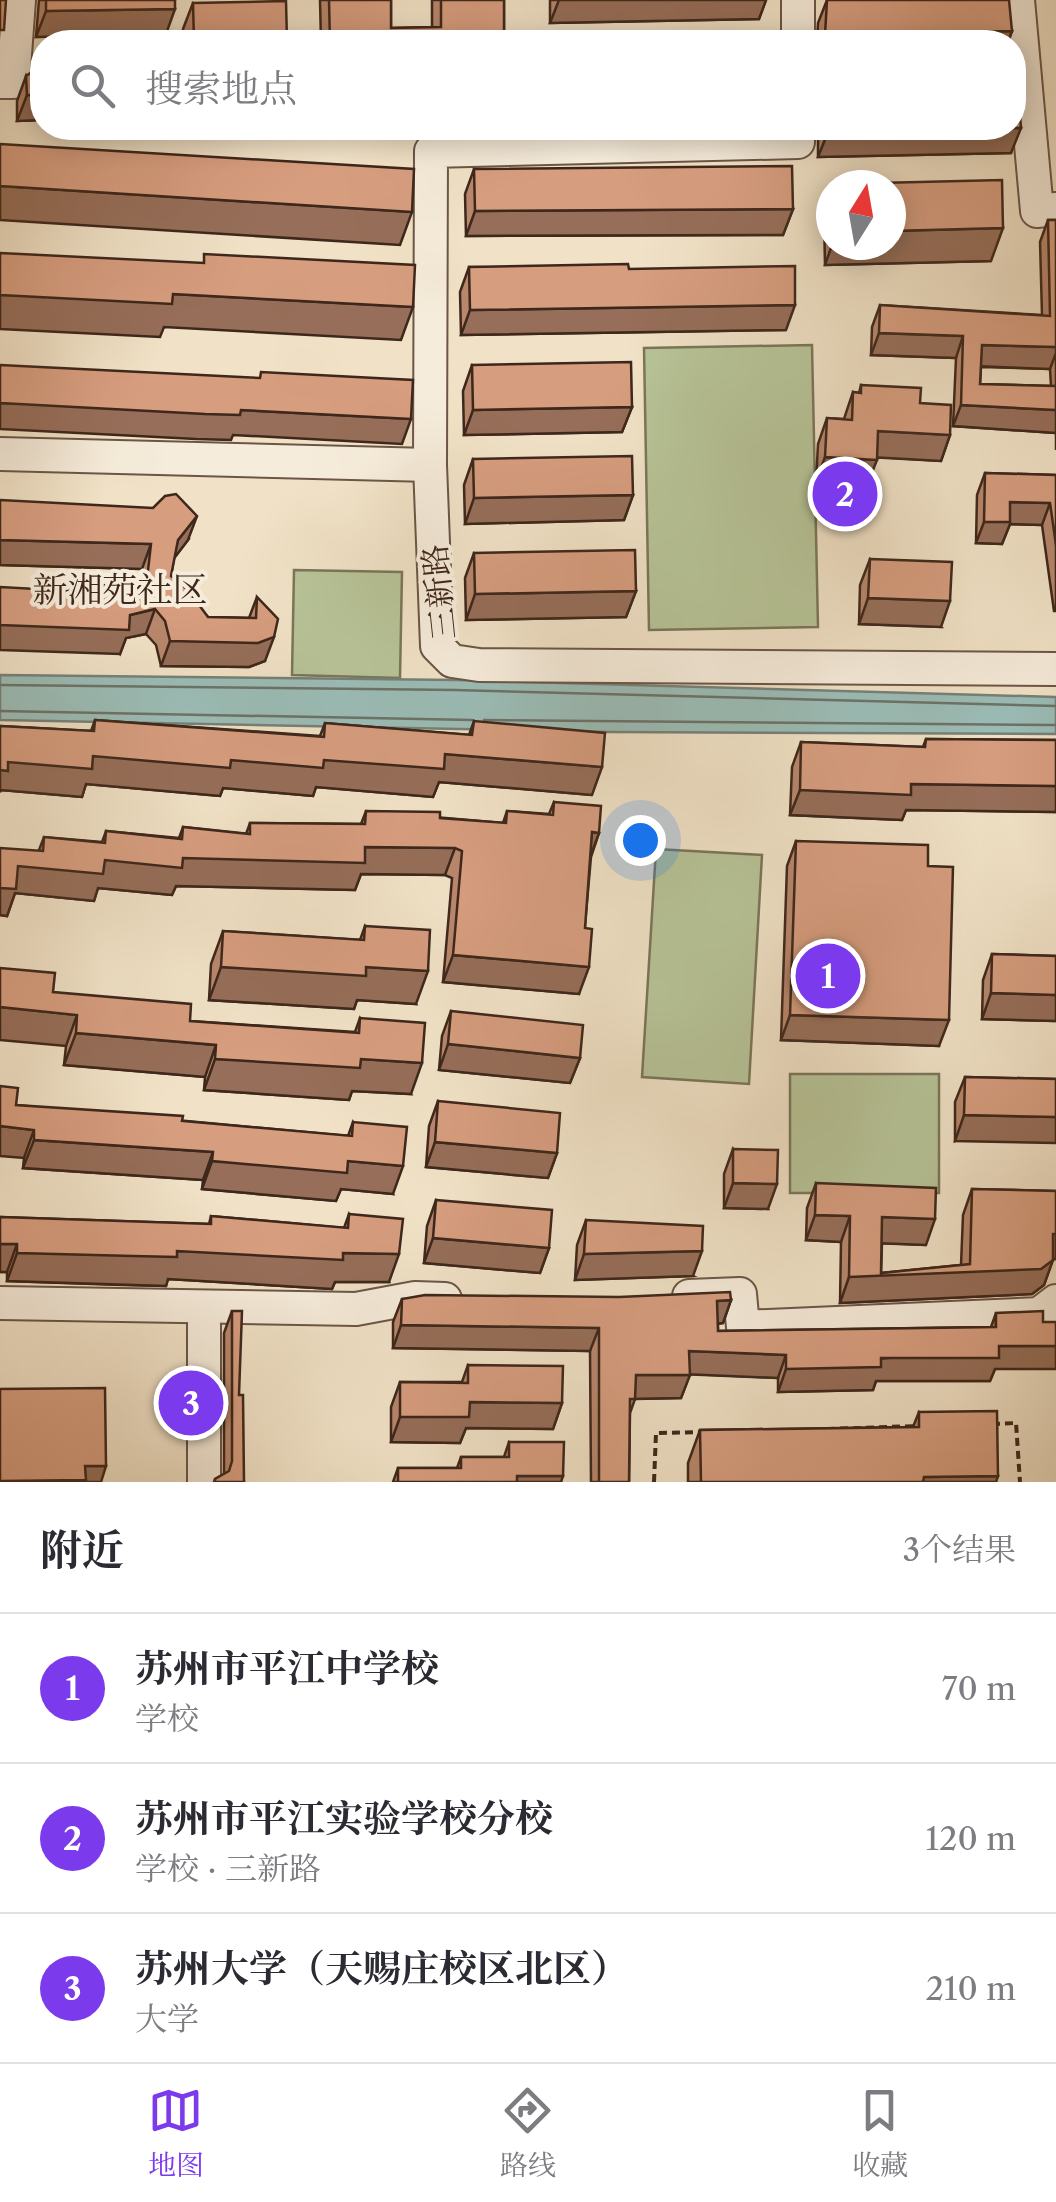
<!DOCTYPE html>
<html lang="zh">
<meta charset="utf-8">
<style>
body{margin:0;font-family:"Libre Caslon Text","Noto Serif SC",serif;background:#f7f7f7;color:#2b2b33}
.compass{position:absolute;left:816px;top:170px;width:90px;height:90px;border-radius:50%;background:#fff;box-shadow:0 5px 25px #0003;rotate:11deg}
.you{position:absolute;left:640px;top:840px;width:35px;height:35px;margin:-25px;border:8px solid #fff;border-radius:50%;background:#1a73e8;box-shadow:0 0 0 15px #1a73e833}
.badge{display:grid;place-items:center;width:65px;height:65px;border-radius:50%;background:#7c3aed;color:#fff;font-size:32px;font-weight:700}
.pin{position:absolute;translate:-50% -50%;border:5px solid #fff;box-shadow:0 2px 10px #0006}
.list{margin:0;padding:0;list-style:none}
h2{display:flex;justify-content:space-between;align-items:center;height:130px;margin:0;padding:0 40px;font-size:42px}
h2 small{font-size:32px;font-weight:400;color:#7c7c81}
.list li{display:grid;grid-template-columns:65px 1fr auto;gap:30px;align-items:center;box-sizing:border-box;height:150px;padding:0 40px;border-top:2px solid #e1e1e2}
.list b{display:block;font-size:38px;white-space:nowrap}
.list p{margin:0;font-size:32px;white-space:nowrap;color:#7c7c81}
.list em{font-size:32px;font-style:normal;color:#7c7c81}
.icon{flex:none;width:55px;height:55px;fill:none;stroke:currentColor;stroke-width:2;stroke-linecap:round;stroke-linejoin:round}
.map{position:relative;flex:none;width:1056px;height:1482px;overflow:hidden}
.search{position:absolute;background:#fff;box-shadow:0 5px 25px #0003;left:30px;right:30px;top:30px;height:110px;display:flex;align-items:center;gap:25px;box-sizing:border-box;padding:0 35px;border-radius:40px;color:#7c7c81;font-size:38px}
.sheet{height:580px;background:#fff}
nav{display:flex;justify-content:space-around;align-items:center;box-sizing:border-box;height:140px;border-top:2px solid #e1e1e2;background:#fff;font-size:28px;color:#7c7c81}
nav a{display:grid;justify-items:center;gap:5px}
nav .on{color:#7c3aed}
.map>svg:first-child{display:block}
.green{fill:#b7c498;stroke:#7a765a;stroke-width:2.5}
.water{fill:#9bbdb7;stroke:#768179;stroke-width:2.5}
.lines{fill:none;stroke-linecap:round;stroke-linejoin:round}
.shore{stroke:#6c7269;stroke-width:2.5}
.minor-casing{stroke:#6b5646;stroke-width:36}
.path{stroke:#3e271b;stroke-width:4;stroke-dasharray:8 5;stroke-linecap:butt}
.minor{stroke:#f6ecdb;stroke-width:32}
.wall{fill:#b8876d;stroke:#3e271b;stroke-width:2.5;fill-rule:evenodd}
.shaded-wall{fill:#966e59;stroke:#3e271b;stroke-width:2.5}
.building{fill:#d69d7f;stroke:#3e271b;stroke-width:2.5}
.labels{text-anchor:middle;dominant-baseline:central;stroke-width:8;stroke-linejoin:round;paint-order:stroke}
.street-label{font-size:32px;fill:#3e271b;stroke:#f6ecdb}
.neighbourhood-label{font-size:35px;fill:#3e271b;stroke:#f6ecdb}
</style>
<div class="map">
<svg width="1056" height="1482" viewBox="0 0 1056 1482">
<rect width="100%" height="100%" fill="#f1e2c7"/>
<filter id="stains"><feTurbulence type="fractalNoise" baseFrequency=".002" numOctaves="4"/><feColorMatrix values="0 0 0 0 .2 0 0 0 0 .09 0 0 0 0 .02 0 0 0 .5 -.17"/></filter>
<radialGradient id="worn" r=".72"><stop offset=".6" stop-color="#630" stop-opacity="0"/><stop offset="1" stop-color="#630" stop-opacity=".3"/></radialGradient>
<g class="green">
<path d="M812,345L818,627L649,630L644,348Z"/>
<path d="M294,570L402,572L400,678L292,675Z"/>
<path d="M656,849L762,855L749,1084L642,1077Z"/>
<rect x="790" y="1074" width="149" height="119"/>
</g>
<path class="water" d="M0,675L456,680L1056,697V734L610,732L0,720Z"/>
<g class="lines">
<g class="shore">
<path d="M0,685L455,690L1056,706"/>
<path d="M0,711L472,720"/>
<path d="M484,720L1056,725"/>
</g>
<defs>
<g id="minor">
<path d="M798,0V42"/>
<path d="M1018,0L1037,211L1056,209"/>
<path d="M0,82H13L19,0"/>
<path d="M798,128V142L431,151L430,465L437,646L452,661L479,665L1056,669"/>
<path d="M0,454L430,465"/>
<path d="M689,1296L740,1294L743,1327L1039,1314L1056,1301"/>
<path d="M0,1303L356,1309L415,1298L445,1299"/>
<path d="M204,1324V1482"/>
</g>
</defs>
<use href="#minor" class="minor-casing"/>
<g class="path">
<path d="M992,1424L1016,1423L1020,1482"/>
<path d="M827,1429L918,1426"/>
<path d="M654,1482L656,1433L703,1432"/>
</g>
<use href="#minor" class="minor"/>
</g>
<g class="wall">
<path d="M39,0H175L166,34L36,37Z"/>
<path d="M320,0H391V28L432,27V0H504V42H321Z"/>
<path d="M550,0H766L759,19L550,23Z"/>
<path d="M827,0L1012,31L1008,42H817L818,23Z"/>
<path d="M193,3L287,41V42H184L183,29Z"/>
<path d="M26,76L42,120L17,121V101Z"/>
<path d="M818,128H1014L1011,153L818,157Z"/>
<path d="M474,169L793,209L783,235L466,236L465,194Z"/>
<path d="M831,196V245H891L991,261L825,265L824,217Z"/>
<path d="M1048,220H1056V450V433L953,426L956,358L871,355L872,327L880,305L1042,315L1040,242ZM981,367L1050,369L1051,386L980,384Z"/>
<path d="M469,267L629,269L786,330L461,335L460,292Z"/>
<path d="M472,365L632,407L622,432L464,435L463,391Z"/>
<path d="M861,385L920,403L950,435L941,461L877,457L867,485L816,482L818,444L827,418L844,419L853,392L859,393Z"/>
<path d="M473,459L633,495L624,520L465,524L464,485Z"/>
<path d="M985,473L1056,475V611H1054L1042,525L1010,524L1002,544L976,543L977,495Z"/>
<path d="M188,540L174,558L171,576L208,617L249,618L257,597L265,661L249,667L161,666L156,645L146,634L126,638L120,654L70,591L72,584L140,587L142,569L0,565Z"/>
<path d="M474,553L636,591L626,617L466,620L465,578Z"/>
<path d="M870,559L941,627L859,624L860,585Z"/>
<path d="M95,720L320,736L325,723L469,735L474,721L592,795L439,782L433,797L316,787L313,796L223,788L220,796L86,784L82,797L1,790L0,792V726L91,731Z"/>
<path d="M926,739L1056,740V812L906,810L902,820L790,815L792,767L801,742L923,747Z"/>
<path d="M554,802L599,833L591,857L579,994L443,982L452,878L445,875L361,874L355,890L176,886L172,895L98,888L94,901L15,893L7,916L0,915L39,850L44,837L102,842L106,831L179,838L183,827L246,834L250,823L361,824L366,811L503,823L507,811L549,814Z"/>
<path d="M796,841L928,866L939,1046L781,1040L787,866Z"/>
<path d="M365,926L416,1004L357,1000L354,1009L209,1000L211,964L223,931L360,940Z"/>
<path d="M992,954L1056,956V1021L982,1019L983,980Z"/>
<path d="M53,992L190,1021L355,1032L360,1018L411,1094L352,1091L349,1100L204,1090L205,1077L64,1065L66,1046Z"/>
<path d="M451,1011L580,1058L570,1083L439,1070L442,1036Z"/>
<path d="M965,1077L1056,1079L955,1141V1102Z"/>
<path d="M438,1101L557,1153L548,1178L426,1167L429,1126Z"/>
<path d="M16,1105L348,1136L353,1122L393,1194L341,1189L336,1201L202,1189L203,1180L23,1168L24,1158Z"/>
<path d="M733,1149L768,1209L724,1208V1174Z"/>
<path d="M816,1183L926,1245L882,1243L881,1273L961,1265L963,1215L972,1189L1056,1191V1259H1053L1044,1285L1032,1294L840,1303L841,1242L806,1240L807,1208Z"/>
<path d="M436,1200L549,1248L540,1273L424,1263L427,1226Z"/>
<path d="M349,1214L389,1282H335L332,1289L168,1279L166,1286L122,1285L7,1281V1272H0V1217L209,1224L211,1216L344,1228Z"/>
<path d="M586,1220L693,1276L575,1280L577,1245Z"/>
<path d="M402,1299L731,1300L723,1323L718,1324V1331L991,1327L996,1313L995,1369L990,1381H876L873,1390L778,1392V1378L690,1374L681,1398L635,1399L630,1413L629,1482H591L590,1351L393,1348V1322Z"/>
<path d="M232,1311L244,1482H214L215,1479L224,1474V1333Z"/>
<path d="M468,1365L562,1403L553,1429L466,1428L460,1443L391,1442V1407L400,1382H462Z"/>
<path d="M919,1412L996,1482H688V1463L700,1430L913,1427Z"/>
<path d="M509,1442L561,1482H393L398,1468H457L461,1457H504Z"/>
</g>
<g class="shaded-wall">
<path d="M559,0H766L759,19L550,23Z"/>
<path d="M175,9L166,34L36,37L46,11Z"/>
<path d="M1012,31L1008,42H822L825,35Z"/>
<path d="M27,95H42V120L17,121Z"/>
<path d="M1021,128L1011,153L818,157L828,132Z"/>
<path d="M0,186L412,212L400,245L0,220Z"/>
<path d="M793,209L783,235L466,236L475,211Z"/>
<path d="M1003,228L991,261L825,265L832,245H891V231Z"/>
<path d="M173,294L413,307L401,340L164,327L160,337L0,329V295Z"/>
<path d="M795,305L786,330L461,335L470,310Z"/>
<path d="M879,333L963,336L956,358L871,355Z"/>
<path d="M982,345L1056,347V353L1050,369L974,366Z"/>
<path d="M0,403L241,410L411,419L402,444L233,435L231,440L196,439L0,429Z"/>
<path d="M961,405L1056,410V433L953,426Z"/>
<path d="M632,407L622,432L464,435L473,410Z"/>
<path d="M878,431L950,435L941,461L869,457Z"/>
<path d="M825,457L877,460L867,485L816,482Z"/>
<path d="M633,495L624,520L465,524L474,498Z"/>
<path d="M1010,502L1050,503L1042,525L1010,524L1002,544L976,543L984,522Z"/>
<path d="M197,516L188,540L169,565L178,540Z"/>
<path d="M0,540L151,544L142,569L0,565Z"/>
<path d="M636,591L626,617L466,620L475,594Z"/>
<path d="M868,598L950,601L941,627L859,624Z"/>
<path d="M155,609L146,634L126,638L120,654L0,650V625L130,615Z"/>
<path d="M274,637L265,661L249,667L161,666L170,641Z"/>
<path d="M445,754L602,767L592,795L439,782L433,797L316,787L313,796L223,788L220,796L86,784L82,797L1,790L0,792V770L8,762L93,756L231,760H324Z"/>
<path d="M911,784L1056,786V812L906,810L902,820L790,815L800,790Z"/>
<path d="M592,832L599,833L589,860Z"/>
<path d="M365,847L455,848L445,875L361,874L355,890L176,886L172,895L98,888L94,901L15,893L7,916L0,915V888L18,866L105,860L183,858Z"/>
<path d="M453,955L589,967L579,994L443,982Z"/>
<path d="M221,967H366L428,971L416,1004L357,1000L354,1009L209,1000Z"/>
<path d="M991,993L1056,995V1021L982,1019Z"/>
<path d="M0,1007L77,1015L66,1046L0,1040Z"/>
<path d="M790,1015L949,1020L939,1046L781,1040Z"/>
<path d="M76,1033L216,1045L205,1077L64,1065Z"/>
<path d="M448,1044L580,1058L570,1083L439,1070Z"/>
<path d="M215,1059H361L422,1063L411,1094L352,1091L349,1100L204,1090Z"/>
<path d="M964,1115L1056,1117V1143L955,1141Z"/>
<path d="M0,1126L34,1130L24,1158L0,1156Z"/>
<path d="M34,1140L213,1152L203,1180L23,1168Z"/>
<path d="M435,1142L557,1153L548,1178L426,1167Z"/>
<path d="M212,1161H348L403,1166L393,1194L341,1189L336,1201L202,1189Z"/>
<path d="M733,1183L777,1184L768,1209L724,1208Z"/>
<path d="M815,1215L850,1216L841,1242L806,1240Z"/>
<path d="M882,1217L935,1219L926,1245L873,1243Z"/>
<path d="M1053,1234H1056V1259H1044Z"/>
<path d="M433,1238L549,1248L540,1273L424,1263Z"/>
<path d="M0,1244H17L7,1272H0Z"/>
<path d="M177,1251L343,1253L399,1254L389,1282H335L332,1289L168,1279L166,1286L7,1281L17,1253Z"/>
<path d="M702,1251L693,1276L575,1280L584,1254Z"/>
<path d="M1053,1260L1044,1285L1032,1294L840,1303L849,1277Z"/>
<path d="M731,1300L723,1323L708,1324L717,1301Z"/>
<path d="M401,1325L599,1328L590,1351L393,1348Z"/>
<path d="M999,1346H1056V1369H995L990,1381H876L873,1390L778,1392L786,1369Z"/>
<path d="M689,1351L786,1355L778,1378L681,1374Z"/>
<path d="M636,1375H690L681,1398L627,1399Z"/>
<path d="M470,1402L562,1403L553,1429L466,1428L460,1443L391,1442L400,1417Z"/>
<path d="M85,1466H106L101,1482H0Z"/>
<path d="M517,1476H563L561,1482H514Z"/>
<path d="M998,1476L996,1482H922L924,1477Z"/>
</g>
<g class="building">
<path d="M0,0H6L4,30H0Z"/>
<path d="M46,0H175V9L46,11Z"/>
<path d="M329,0H391V28L441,27V0H504V42H330Z"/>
<path d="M827,0H1009L1012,31L825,35Z"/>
<path d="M286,1L287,41L194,42L193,3Z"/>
<path d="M42,58V95H27L26,76L38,68Z"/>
<path d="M1018,91L1021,128L828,132V128H1014V92Z"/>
<path d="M0,144L414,169L412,212L0,186Z"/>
<path d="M792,166L793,209L475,211L474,169Z"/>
<path d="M1002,180L1003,228L891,231V185H836V184Z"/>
<path d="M1048,220H1056V347L982,345L980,384L1056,386V410L961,405L963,336L879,333L880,305L1050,316Z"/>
<path d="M0,253L204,263V254L415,265L413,307L173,294L172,304L0,295Z"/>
<path d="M628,264L629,269L795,266V305L470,310L469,267Z"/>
<path d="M631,362L632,407L473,410L472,365Z"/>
<path d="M0,365L260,378L261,372L413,380L411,419L241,410L240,415L205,414L0,403Z"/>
<path d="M861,385L921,388L920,403L951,405L950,435L878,431L877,460L825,457L827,418L852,420L853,392L861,393Z"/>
<path d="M632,456L633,495L474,498L473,459Z"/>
<path d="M985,473L1056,475V545L1050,503L1010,502V522H984Z"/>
<path d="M176,494L197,516L178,540L171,576L188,590L208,617L256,618L257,597L278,619L274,637L258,643L170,641L165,621L155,609L130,615L129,630L0,625V587L72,591V584L146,588L151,544L0,540V500L153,508L165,496Z"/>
<path d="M635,550L636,591L475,594L474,553Z"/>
<path d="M870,559L952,562L950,601L868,598Z"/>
<path d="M95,720L324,737L325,723L472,735L474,721L605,733L602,767L445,754L444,769L324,760L323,768L231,760L230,768L93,756L92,769L8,762V771L0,770V726L94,731Z"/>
<path d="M926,739L1056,740V786L911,784V795L800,790L801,742L925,747Z"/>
<path d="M554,802L601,806L599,833L592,832L585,928L592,929L589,967L453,955L462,851L455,848L365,847V863L183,858L182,868L105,860L103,874L18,866L16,889L0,888V848L43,851L44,837L105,843L106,831L182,839L183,827L250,834V823L365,824L366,811L440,812V818L506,823L507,811L553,815Z"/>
<path d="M796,841L928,845V866L953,867L949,1020L790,1015Z"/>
<path d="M365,926L430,930L428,971L366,967V976L221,967L223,931L364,940Z"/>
<path d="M992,954L1056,956V995L991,993Z"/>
<path d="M0,968L55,973L53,992L191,1004L190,1021L359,1033L360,1018L425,1023L422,1063L361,1059L360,1068L215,1059L216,1045L76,1033L77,1015L0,1007Z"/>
<path d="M451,1011L583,1025L580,1058L448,1044Z"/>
<path d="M965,1077L1056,1079V1117L964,1115Z"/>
<path d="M0,1086L18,1088L16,1105L183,1116L182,1121L352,1136L353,1122L407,1127L403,1166L348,1161L347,1173L212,1161L213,1152L34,1140V1130L0,1126Z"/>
<path d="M438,1101L560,1113L557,1153L435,1142Z"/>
<path d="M733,1149L778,1150L777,1184L733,1183Z"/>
<path d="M816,1183L936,1188L935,1219L882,1217L881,1273L970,1264L972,1189L1056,1191V1234H1053V1260L1041,1269L849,1277L850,1216L815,1215Z"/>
<path d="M436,1200L552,1210L549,1248L433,1238Z"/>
<path d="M349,1214L403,1219L399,1254L343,1253V1260L177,1251V1257L133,1256L17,1253V1244H0V1217L211,1224V1216L348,1228Z"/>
<path d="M586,1220L703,1226L702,1251L584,1254Z"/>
<path d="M730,1292L731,1300L717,1301L718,1331L996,1327V1313L1043,1311V1322H1056V1346H999V1358H881V1367L786,1369V1355L689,1351L690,1375H636L635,1399H630L629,1482H599V1328L401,1325L402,1299L425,1295L619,1297Z"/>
<path d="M232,1311H242L239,1395H243L244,1482H215V1479L229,1471L232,1461Z"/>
<path d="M468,1365L563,1366L562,1403L470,1402L469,1417H400V1382L468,1383Z"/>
<path d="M105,1388L106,1466H85L86,1480L0,1481V1389Z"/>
<path d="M997,1411L998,1476L924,1477L923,1482H701L700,1430L919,1427V1412Z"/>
<path d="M509,1442H564L563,1476H517V1482H398V1468H461V1457H509Z"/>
</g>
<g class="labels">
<g class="street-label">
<text transform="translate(439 592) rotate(-96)">三新路</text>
</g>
<g class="neighbourhood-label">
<text x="120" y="589">新湘苑社区</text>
</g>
</g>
<rect width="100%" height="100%" filter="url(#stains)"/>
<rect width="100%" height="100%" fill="url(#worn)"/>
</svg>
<svg class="compass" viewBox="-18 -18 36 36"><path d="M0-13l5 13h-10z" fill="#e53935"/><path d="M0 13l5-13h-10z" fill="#7c7c81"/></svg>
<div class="you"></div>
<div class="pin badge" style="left:828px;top:976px">1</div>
<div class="pin badge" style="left:845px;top:494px">2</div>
<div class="pin badge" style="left:191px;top:1403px">3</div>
<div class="search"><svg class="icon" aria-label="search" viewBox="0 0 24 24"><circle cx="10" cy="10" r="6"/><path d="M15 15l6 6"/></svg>搜索地点</div>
</div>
<section class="sheet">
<h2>附近<small>3个结果</small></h2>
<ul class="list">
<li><span class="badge">1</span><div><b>苏州市平江中学校</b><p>学校</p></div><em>70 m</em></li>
<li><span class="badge">2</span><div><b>苏州市平江实验学校分校</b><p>学校 · 三新路</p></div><em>120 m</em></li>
<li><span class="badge">3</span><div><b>苏州大学（天赐庄校区北区）</b><p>大学</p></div><em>210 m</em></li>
</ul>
</section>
<nav>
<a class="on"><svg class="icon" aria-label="map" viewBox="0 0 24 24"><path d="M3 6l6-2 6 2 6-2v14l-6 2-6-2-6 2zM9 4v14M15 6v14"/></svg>地图</a>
<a><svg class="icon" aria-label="directions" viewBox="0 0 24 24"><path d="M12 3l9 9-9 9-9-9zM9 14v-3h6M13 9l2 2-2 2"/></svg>路线</a>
<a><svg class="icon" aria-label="saved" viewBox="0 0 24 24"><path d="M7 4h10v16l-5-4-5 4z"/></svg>收藏</a>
</nav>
